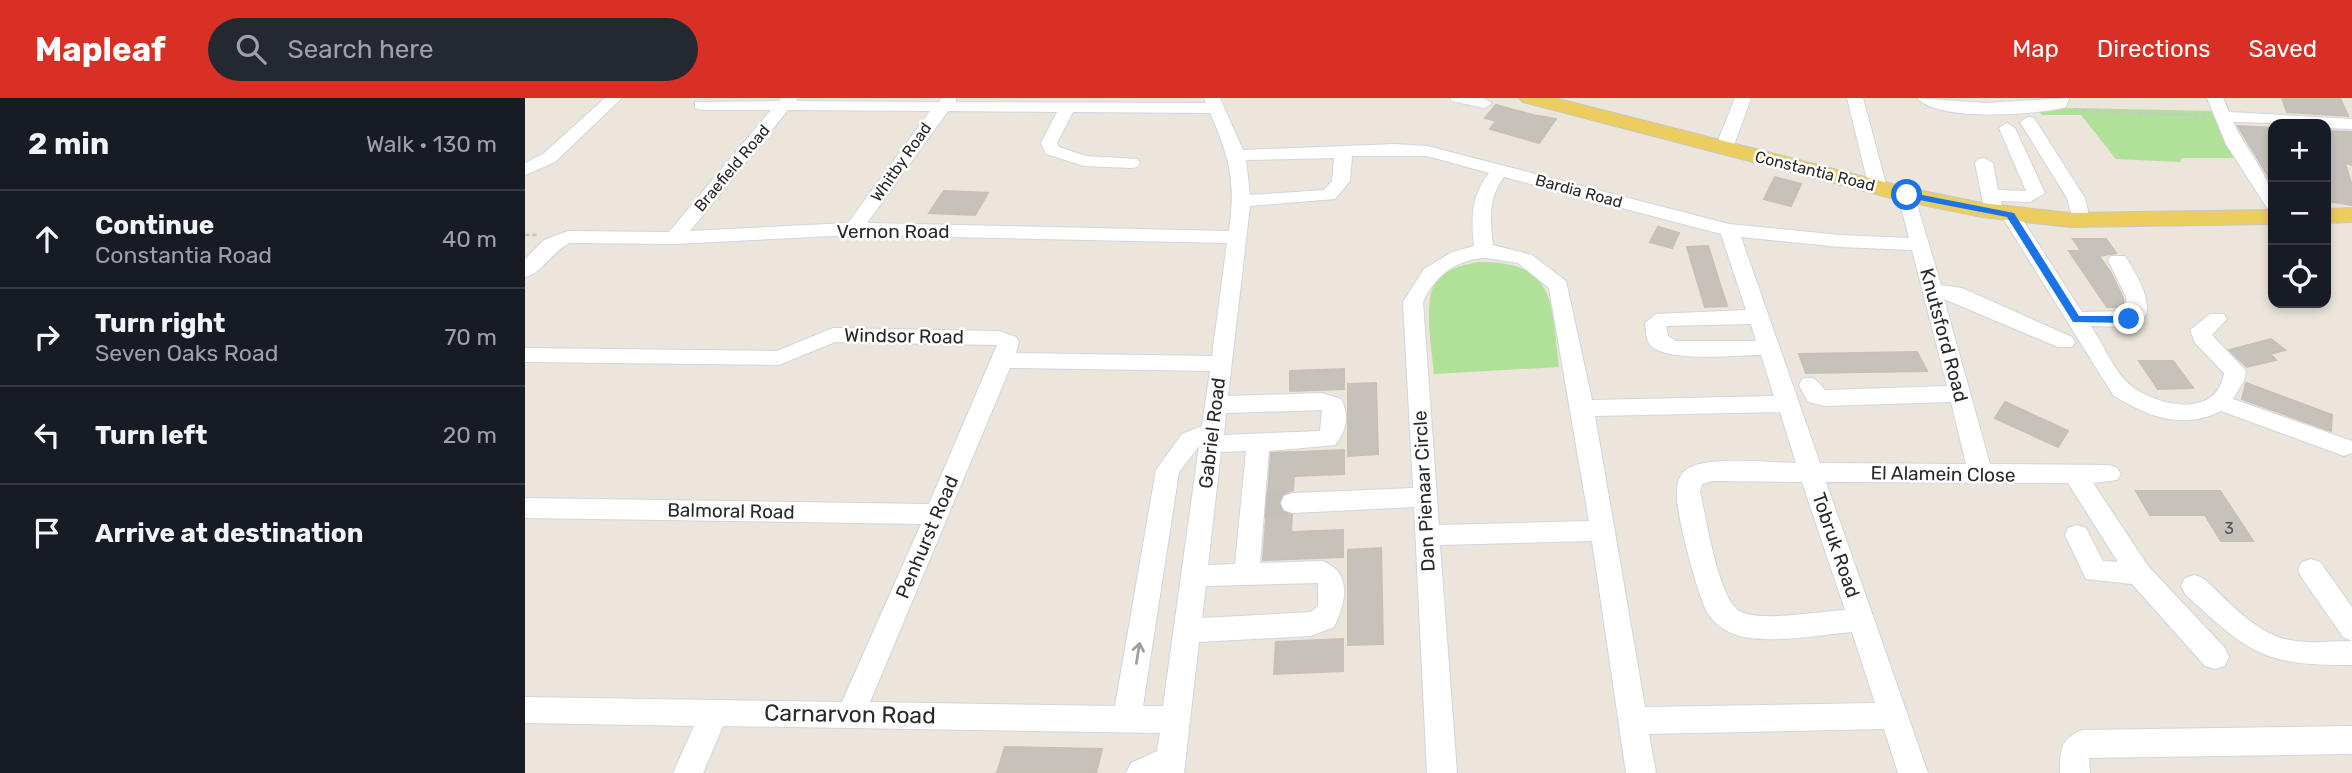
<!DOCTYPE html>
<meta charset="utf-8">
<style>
body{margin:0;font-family:Rubik,sans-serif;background:#242831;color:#f1f3f6}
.controls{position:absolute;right:21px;top:21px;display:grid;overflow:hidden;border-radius:14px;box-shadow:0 4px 10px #0003}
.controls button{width:63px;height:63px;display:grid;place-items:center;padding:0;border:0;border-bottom:2px solid #363941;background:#171b24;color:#f1f3f6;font:35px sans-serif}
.stop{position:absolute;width:21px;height:21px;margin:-16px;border:5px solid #1a73e8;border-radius:50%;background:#fff}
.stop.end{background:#1a73e8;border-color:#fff;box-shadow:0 2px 7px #0008}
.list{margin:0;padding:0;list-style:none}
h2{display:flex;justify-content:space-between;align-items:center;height:91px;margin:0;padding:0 28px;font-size:30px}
h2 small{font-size:23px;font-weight:400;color:#9ea1a6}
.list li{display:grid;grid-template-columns:46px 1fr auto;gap:21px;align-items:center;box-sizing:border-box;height:98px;padding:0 28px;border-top:2px solid #363941}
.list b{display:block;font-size:26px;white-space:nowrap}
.list p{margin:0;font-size:23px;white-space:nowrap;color:#9ea1a6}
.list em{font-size:23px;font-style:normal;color:#9ea1a6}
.icon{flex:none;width:38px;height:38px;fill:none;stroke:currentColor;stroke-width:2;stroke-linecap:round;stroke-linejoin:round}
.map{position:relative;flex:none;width:1827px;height:675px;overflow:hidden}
header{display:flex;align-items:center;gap:42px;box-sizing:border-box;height:98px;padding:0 35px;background:#d93025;color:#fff}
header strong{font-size:33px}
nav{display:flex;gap:38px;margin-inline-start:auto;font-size:24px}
.search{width:490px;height:63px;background:#242831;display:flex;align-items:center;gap:18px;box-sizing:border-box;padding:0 24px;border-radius:38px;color:#9ea1a6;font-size:26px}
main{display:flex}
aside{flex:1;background:#171b24}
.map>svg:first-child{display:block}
.green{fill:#b1e099}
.building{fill:#c6c1bb;stroke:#c6c0b5;stroke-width:2}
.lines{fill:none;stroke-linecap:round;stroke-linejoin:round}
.minor-tunnel{stroke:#c4bfb7;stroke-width:25;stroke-dasharray:25 12;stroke-linecap:butt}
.minor-casing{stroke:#d1d4e2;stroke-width:2}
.major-casing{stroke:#c7c7c7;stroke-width:2}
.path{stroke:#c7c7c7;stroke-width:2.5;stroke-dasharray:4.5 2.5;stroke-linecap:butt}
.minor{fill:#fff;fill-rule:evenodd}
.major{fill:#eccd60;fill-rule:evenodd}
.oneway{stroke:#9f9f9f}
.route{fill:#1a73e8}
.labels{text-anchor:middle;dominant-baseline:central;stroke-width:5;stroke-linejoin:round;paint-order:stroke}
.far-street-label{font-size:16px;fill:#292929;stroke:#fff}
.number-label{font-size:16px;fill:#504f4e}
.street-label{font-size:19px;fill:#292929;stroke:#fff}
.near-street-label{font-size:23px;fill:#292929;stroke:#fff}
</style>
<header>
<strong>Mapleaf</strong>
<div class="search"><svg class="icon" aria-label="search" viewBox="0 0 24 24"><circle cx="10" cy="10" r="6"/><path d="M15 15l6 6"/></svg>Search here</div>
<nav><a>Map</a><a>Directions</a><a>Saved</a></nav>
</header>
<main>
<aside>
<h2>2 min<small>Walk · 130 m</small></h2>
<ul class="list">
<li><svg class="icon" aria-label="ahead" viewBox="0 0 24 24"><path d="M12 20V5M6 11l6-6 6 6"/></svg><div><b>Continue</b><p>Constantia Road</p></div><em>40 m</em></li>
<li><svg class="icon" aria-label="right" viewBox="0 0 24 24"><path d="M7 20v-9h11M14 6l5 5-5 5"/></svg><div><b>Turn right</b><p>Seven Oaks Road</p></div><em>70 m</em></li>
<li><svg class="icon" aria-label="left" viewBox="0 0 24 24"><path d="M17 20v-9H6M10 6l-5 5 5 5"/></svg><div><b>Turn left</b></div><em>20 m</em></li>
<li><svg class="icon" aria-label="arrive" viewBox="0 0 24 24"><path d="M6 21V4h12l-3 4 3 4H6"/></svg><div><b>Arrive at destination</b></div></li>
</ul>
</aside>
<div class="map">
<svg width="1827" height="675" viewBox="0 0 1827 675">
<rect width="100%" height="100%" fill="#ebe5db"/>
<g class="green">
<path d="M1551,10L1688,13L1709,60H1657L1655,64L1591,61L1556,17H1517L1513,11Z"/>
<path d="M953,164C1033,163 1026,206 1034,269L909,276C907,252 897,201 912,182C921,170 940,167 953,164Z"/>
</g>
<g class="building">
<path d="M1757,0H1815L1823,18L1762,14Z"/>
<path d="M971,7L1008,17L1031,21L1014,45L965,31L971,23L960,20Z"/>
<path d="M1713,28L1748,30V94L1742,76Z"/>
<path d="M1801,33L1827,34V67L1820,65L1827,88V107L1801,103Z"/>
<path d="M1250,79L1276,86L1266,108L1239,101Z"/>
<path d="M419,93L463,95L450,117L404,115Z"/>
<path d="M1133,129L1154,135L1147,150L1125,144Z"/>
<path d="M1548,141H1581L1591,155L1574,158L1586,175L1598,200L1599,209H1582L1544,153H1556Z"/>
<path d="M1183,148L1202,208L1180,209L1162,149Z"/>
<path d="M1746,241L1760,252L1745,256L1751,262L1722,269L1704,252Z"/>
<path d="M1392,254L1402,273L1281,275L1274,256Z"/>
<path d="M1614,263H1648L1668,290L1633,291Z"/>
<path d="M819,271V291L765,293V273Z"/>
<path d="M851,285L853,356L823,358V286Z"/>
<path d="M1721,285L1807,317L1806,333L1717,301Z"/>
<path d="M1480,304L1543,333L1533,349L1470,320Z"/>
<path d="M819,352V376L769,378L768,392L758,396L754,404L757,413L767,417L766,434L818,432V459L738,462L746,355Z"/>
<path d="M1611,393H1695L1728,443H1696L1680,417H1625Z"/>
<path d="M856,450L858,546L823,547V452Z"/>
<path d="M818,541V573L749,576L751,544Z"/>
<path d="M480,649L577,651L571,675H472Z"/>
</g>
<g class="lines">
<path class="minor-tunnel" d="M736,407L768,405"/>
<defs>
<g id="minor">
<path d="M80,0H97L30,64L0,77V65L18,56Z"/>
<path d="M256,0H273L271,3L414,4L417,0H431V4L681,5L679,0H695L718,52L870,46L902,48L1204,126L1315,137L1384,140L1373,97L1382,92L1388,93L1416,187L1437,190L1547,239L1550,244L1547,249H1533L1419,201L1465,366L1584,367L1592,370L1596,376L1592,382L1568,385L1623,468L1700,550L1704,559L1700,568L1690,571L1680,568L1607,486L1561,481L1540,437L1543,430L1552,427L1561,430L1578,463L1593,464L1543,385L1301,384L1403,675H1373L1359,631L1124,636L1131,675H1101L1067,443L915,447L932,675H902L889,409L768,415L759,412L756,405L759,398L768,395L888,390L878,204L899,171L927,154L949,148C946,120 946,98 964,75L902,58H827L825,83L810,101L725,108L703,298L797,295L816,301C825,317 821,334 810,347L744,353L735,465L797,463C828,474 821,505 809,529L786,538L674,544L659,675H601L606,665L632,653L635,635L198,628L178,675H148L169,628L0,625V599L317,604L396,426L0,420V400L404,406L472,247L310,244L254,267L0,264V250L252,253L308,230L474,233L491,239L494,244L491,255L687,258L702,145L329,137L149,146L45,145C28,152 18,175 0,179V161L19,142L43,133L144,134L246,12H176L170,10V4L254,3ZM263,12L405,13L323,125L165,133ZM423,13L532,14L516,45L521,56L559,68L606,70L612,69L615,65L612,61L561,58L534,49L532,45L548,14L685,15C705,60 711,84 704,133L342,125ZM809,60L807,83L799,92L725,97L721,62ZM979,79L1196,136L1221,212L1131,216L1120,225C1121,231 1121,242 1125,247C1143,265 1210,257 1236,257L1249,298L1067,302L1041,183L1007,157L968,147C965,122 963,100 979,79ZM1216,139L1315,149L1387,152L1422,288L1300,292C1292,284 1291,277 1277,281L1274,287L1283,304L1300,308L1426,304L1441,366L1295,365ZM961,160L993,165L1024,190L1064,423L914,427L898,204C910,177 932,161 961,160ZM1226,226L1231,243H1151L1143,238L1141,228ZM485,270L685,273L677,328L657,336L631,372L590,608L345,604ZM797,312L795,333L699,337L701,315ZM1255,314L1271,365C1246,365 1180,357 1161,372C1155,376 1153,383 1152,391C1149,410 1172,495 1182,514C1188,524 1196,530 1206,535C1236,548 1293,537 1327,534L1350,605L1120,609L1070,318ZM674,348L638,608H618L654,374ZM721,353L710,466L683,467L696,354ZM1187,383L1277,384L1320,512C1295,513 1238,524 1216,514C1193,503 1181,418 1175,393L1177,386ZM793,485V508L786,514L677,520L681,488Z"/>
<path d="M925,0H958L967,5L959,10L927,3Z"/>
<path d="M1210,0H1226L1208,50L1199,55L1193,54L1190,50Z"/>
<path d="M1322,0H1338L1362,90L1359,94H1347L1344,90Z"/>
<path d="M1392,0L1460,5L1544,0L1541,9C1511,17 1413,24 1392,0Z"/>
<path d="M1682,0H1698L1704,14L1827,21V31L1801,30V26L1708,24C1721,53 1749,80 1748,111L1742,110L1701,46Z"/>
<path d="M1503,19L1509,20L1560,100L1565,122L1563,126H1549L1542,100L1495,24Z"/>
<path d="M1482,25L1490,30L1520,95L1505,104L1476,103L1477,110L1468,116L1459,110L1450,65L1453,61L1459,60L1468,65L1473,92L1501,93L1474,30Z"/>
<path d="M1485,111L1492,113L1557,214L1602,213L1601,199L1583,162L1586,158H1600C1611,175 1640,221 1606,227C1594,230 1579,228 1566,228C1578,246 1589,273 1605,287C1631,308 1692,322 1699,275L1670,245L1665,232L1685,216H1699L1702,221L1687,237L1721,273L1719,283L1708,301L1827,343V355L1819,358L1811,355L1696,313C1658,332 1622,319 1588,297L1476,117Z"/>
<path d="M1786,461L1795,464L1827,509V543L1818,539L1777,480L1773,472L1777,464Z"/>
<path d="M1669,477L1678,480C1701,501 1726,530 1756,540C1779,547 1804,543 1827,543V567C1738,568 1724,555 1660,496L1656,488L1660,480Z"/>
<path d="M1827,628V656L1564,660L1565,675H1535C1535,653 1535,641 1557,632Z"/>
</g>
<g id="major">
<path d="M994,0H1030L1383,90L1457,105L1545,115L1748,112V126L1545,129L1457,119L1374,102L998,4Z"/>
<path d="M1827,110V124L1801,125V111Z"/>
</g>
</defs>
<use href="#minor" class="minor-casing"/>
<use href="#major" class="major-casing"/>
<g class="path">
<path d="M1550,12L1681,18"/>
<path d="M0,137H12"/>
</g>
<use href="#minor" class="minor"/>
<use href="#major" class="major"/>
</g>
<defs><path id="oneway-shaft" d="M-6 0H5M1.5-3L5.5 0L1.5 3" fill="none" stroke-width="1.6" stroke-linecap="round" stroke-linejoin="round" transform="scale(1.75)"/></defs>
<use class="oneway" href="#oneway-shaft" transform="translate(613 555) rotate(-81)"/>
<path class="route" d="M1382,94L1489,115L1554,218H1604L1609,221L1604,225L1548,224L1482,119L1379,99Z"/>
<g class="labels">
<g class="far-street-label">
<text transform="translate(376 64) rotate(-55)">Whitby Road</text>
<text transform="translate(207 70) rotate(-50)">Braefield Road</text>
<text transform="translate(1290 73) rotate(14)">Constantia Road</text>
<text transform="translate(1054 93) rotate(15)">Bardia Road</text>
</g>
<g class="number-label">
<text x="1704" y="430">3</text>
</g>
<g class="street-label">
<text x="368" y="133">Vernon Road</text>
<text transform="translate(1419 237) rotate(75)">Knutsford Road</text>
<text transform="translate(379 238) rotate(1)">Windsor Road</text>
<text transform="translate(687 335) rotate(-83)">Gabriel Road</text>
<text transform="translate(1418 376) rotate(1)">El Alamein Close</text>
<text transform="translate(899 393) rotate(-93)">Dan Pienaar Circle</text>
<text transform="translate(206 413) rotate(1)">Balmoral Road</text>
<text transform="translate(402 439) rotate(-67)">Penhurst Road</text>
<text transform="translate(1311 447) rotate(71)">Tobruk Road</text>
</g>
<g class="near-street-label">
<text transform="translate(325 616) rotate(1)">Carnarvon Road</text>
</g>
</g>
</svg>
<div class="controls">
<button>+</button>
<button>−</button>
<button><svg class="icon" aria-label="locate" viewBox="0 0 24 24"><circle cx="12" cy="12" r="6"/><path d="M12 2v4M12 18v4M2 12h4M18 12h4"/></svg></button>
</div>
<div class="stop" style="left:1382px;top:97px"></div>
<div class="stop end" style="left:1604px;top:221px"></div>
</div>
</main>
